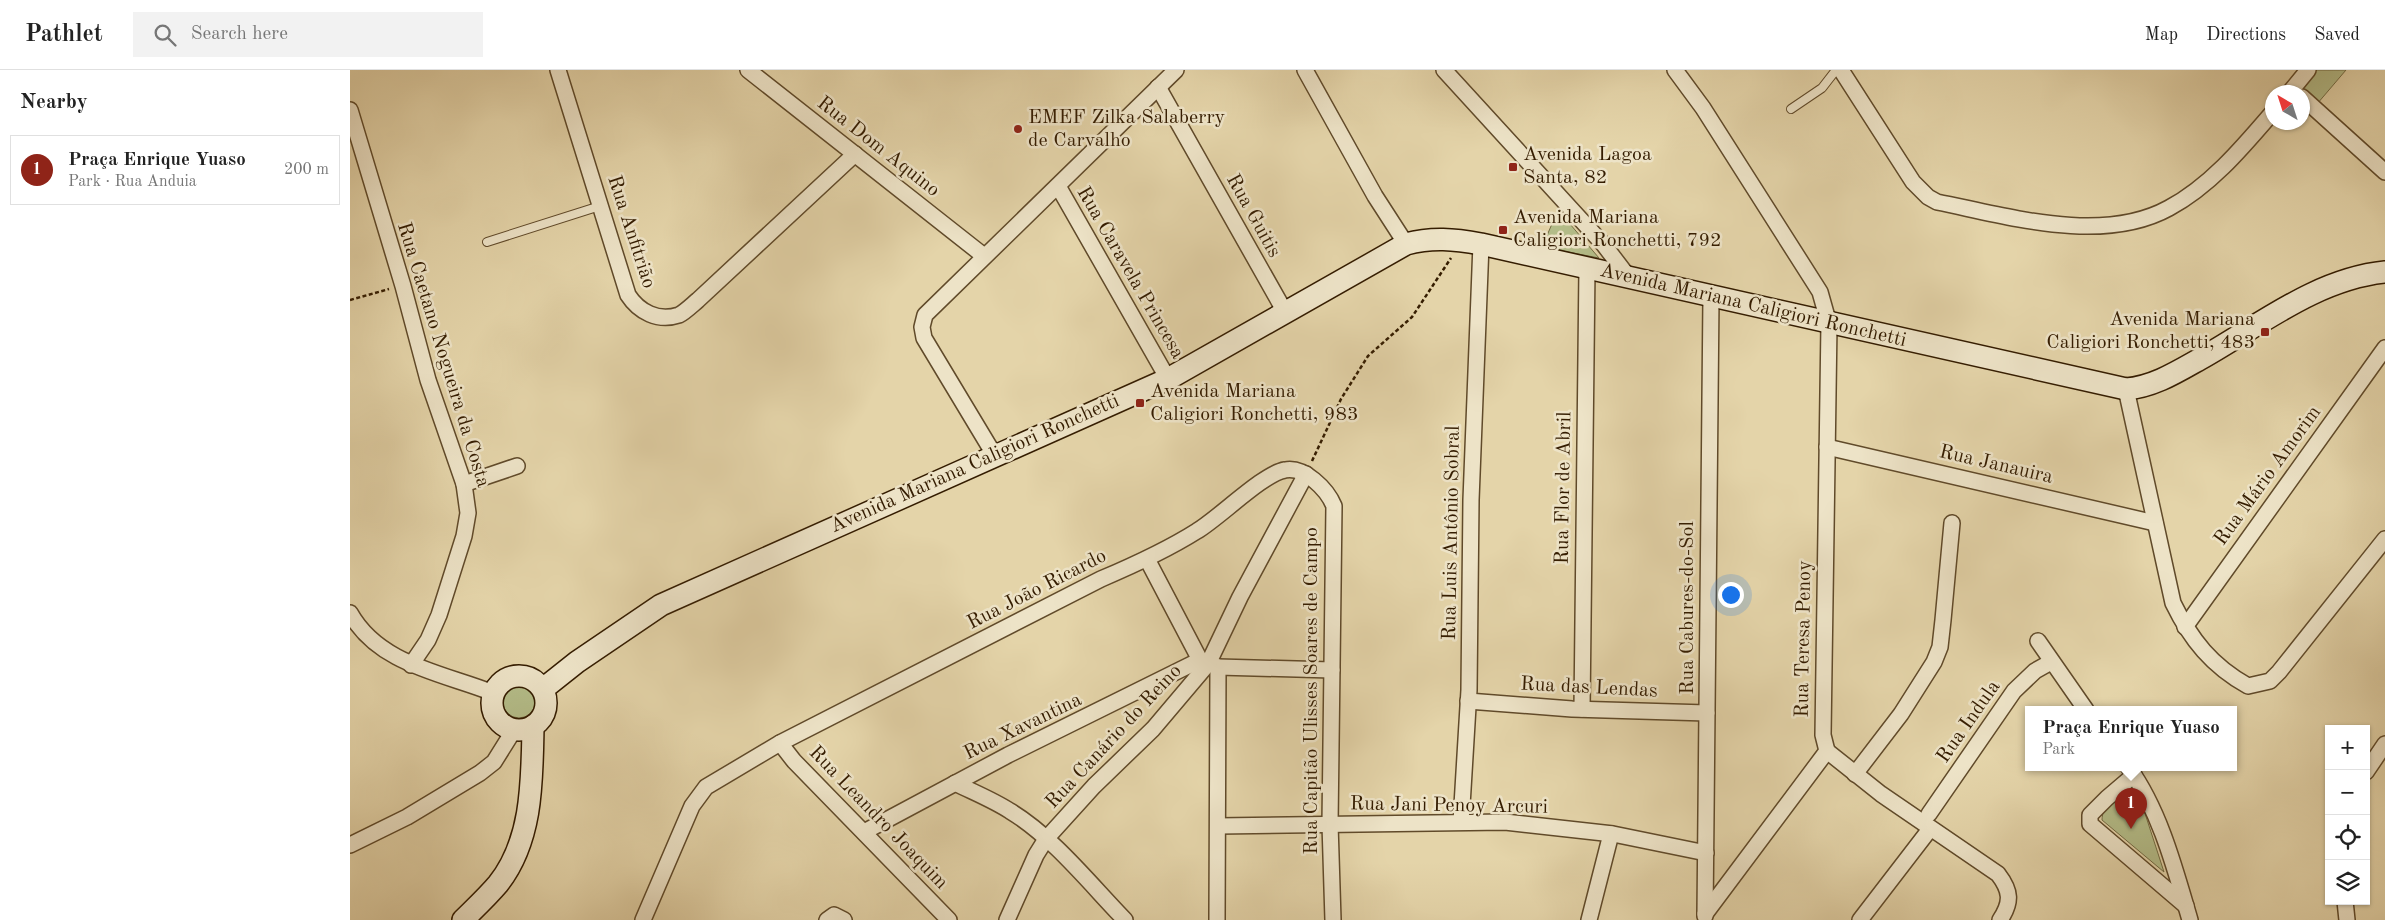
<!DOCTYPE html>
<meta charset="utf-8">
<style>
body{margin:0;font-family:"Old Standard TT",serif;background:#f2f2f2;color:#222}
.controls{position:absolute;right:15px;bottom:15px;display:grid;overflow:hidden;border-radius:0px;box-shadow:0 1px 4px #0004}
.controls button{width:45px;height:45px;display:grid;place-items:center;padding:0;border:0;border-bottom:1px solid #e0e0e0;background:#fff;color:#222;font:25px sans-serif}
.compass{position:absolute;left:1915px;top:15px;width:45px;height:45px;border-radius:50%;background:#fff;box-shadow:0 1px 4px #0004;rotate:321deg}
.you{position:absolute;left:1380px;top:524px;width:18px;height:18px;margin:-12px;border:4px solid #fff;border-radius:50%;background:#1a73e8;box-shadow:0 0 0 8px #1a73e833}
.badge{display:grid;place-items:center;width:32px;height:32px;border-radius:50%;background:#8f2418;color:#fff;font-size:16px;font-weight:700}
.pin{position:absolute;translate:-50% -41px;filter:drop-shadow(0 1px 2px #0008)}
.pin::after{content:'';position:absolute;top:26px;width:18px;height:15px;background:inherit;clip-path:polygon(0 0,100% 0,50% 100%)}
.popup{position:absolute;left:1675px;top:636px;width:212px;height:65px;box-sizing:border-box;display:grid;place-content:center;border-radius:0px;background:#fff;filter:drop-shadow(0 1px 4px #0005);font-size:16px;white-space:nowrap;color:#767676}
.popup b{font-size:19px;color:#222}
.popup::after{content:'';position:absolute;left:50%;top:100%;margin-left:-10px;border:10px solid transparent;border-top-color:#fff}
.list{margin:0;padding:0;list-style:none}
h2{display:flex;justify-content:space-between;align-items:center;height:65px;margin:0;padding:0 20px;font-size:21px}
h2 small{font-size:16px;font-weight:400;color:#767676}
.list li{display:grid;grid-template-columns:32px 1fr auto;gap:15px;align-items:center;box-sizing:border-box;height:70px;margin:0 10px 10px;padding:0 10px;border:1px solid #e0e0e0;border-radius:0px}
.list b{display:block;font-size:19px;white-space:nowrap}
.list p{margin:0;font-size:16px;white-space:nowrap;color:#767676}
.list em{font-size:16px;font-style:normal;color:#767676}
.icon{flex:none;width:28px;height:28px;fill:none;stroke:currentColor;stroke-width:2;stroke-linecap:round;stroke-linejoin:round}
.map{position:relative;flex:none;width:2035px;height:850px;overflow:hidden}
header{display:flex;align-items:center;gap:30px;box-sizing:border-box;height:70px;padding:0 25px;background:#fff;border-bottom:1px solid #e0e0e0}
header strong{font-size:24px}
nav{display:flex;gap:28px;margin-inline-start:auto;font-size:18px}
.search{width:350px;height:45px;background:#f2f2f2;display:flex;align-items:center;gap:12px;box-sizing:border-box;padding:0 18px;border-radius:0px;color:#767676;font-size:19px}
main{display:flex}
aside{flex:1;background:#fff}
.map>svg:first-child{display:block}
.green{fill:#b4bd89;stroke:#746c44}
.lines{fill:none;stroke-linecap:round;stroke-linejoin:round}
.lane-casing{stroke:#604a2a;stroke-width:10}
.street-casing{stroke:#604a2a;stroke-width:18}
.secondary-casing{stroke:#341c00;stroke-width:24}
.path{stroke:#341c00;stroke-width:2.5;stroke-dasharray:4 2.5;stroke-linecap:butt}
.lane{stroke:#ede3c7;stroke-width:8}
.street{stroke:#ede3c7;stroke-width:15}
.secondary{stroke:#ede3c7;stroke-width:21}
.poi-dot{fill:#8f2418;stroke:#ede3c7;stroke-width:2}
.labels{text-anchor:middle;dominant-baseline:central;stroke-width:5;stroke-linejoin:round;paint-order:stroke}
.poi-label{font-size:20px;fill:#341c00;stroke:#ede3c7;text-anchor:start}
.street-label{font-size:20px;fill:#341c00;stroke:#ede3c7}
</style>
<header>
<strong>Pathlet</strong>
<div class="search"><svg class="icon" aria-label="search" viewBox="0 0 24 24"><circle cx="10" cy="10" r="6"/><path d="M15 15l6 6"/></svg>Search here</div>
<nav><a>Map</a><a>Directions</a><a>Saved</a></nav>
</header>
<main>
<aside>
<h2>Nearby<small></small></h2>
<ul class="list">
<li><span class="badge">1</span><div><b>Praça Enrique Yuaso</b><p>Park · Rua Anduia</p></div><em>200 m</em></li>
</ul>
</aside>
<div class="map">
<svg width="2035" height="850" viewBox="0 0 2035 850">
<rect width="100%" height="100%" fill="#e4d4a9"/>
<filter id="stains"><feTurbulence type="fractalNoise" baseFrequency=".004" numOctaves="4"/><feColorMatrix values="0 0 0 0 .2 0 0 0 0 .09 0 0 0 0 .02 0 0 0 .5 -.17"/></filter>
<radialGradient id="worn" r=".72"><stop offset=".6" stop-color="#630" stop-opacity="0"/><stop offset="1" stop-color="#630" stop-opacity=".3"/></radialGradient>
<g class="green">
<path d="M1964,0H1996L1967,34L1948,18Z"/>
<path d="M1208,140L1249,188L1192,177Z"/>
<circle cx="169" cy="632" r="16"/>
<path d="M1779,721L1789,725L1814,802L1752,750C1752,735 1766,726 1779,721Z"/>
</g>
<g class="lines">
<defs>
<g id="lane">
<path d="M1441,39L1472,18L1486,0"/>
<path d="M137,172L250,136"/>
</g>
<g id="street">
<path d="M208,0L278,225C289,242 308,252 329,245C335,242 342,235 348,230L505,84"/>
<path d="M398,0L634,186"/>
<path d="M955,0L1025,126L1056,174"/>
<path d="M1094,0L1254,175L1280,209"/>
<path d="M1325,0L1353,38L1470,222L1479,254L1473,665L1477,681L1355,844"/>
<path d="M1491,0L1563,112L1578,127L1587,132C1657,146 1752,175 1819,138C1860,116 1892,78 1922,43"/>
<path d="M808,17L935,242"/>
<path d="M1940,22L1958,0"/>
<path d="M1952,27L2035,102"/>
<path d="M0,40L53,216L78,310L114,414L118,443L114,466L89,545L78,570L61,595"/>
<path d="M708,116L818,309"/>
<path d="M1776,319L1823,533C1841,570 1862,596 1898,616L1920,611L1929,602L2035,469"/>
<path d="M1477,377L1805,453"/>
<path d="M645,386L574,268L572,257L575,245L826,0"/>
<path d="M114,414L167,396"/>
<path d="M797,489L850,590L868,597L867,850"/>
<path d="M0,543C29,595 93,603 143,623"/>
<path d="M1835,557L2035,278"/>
<path d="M1688,571L1736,640"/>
<path d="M868,597L982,600"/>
<path d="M1118,631L1222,639L1357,643"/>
<path d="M1232,639L1237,198"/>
<path d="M430,673L444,691L599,850"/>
<path d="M1477,681L1531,724L1648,804C1661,821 1662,832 1650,850"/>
<path d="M1779,698C1810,741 1825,799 1840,850"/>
<path d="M2016,702L2035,674"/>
<path d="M1505,704L1551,644L1584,592L1590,577L1593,550L1602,453"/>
<path d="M1784,705L1757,728L1740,745V754L1836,836"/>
<path d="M605,713C623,722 643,730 660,741C703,767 740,814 775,850"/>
<path d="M1579,744L1664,621L1685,601L1701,592"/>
<path d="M1111,752L1119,620L1121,430L1131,174"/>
<path d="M868,756L1155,752L1263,764L1356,783"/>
<path d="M514,762L658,685L850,590"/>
<path d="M0,775L57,747L130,703L144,692L164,660"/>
<path d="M1995,831L1997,850"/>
<path d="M1355,846L1361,227"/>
<path d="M293,850L342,736L356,717L430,673L751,509C784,495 817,480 847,461C869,448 914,403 935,400C954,396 977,419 984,436L980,754L983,850"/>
<path d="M477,850L484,845L494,850"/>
<path d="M657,850L686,785L696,769L744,716L803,659L858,594L890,527L956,404"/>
<path d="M1239,850L1261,764"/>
<path d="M1510,850L1580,759"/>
</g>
<g id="secondary">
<circle cx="169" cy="633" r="27"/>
<path d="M193,619L227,592L311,535L818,309L1056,174C1082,167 1104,169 1131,174L1776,319C1803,317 1827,302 1850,289C1909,256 1966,209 2035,202"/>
<path d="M113,850C124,839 137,827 148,814C183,770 182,710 183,656"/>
</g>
</defs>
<use href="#lane" class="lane-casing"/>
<use href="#street" class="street-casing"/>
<use href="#secondary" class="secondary-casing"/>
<g class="path">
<path d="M0,230L39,219"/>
<path d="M962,391L991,329L1018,286L1062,247L1101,188"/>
</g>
<use href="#lane" class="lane"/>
<use href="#street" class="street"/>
<use href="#secondary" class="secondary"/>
</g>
<g class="poi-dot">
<circle cx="668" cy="59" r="5"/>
<rect x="1158" y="92" width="10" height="10" rx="2.5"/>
<rect x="1148" y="155" width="10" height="10" rx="2.5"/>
<rect x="1910" y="257" width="10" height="10" rx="2.5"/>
<rect x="785" y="328" width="10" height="10" rx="2.5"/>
</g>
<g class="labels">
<g class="poi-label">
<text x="678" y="48">EMEF Zilka Salaberry<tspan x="678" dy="23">de Carvalho</tspan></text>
<text x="1173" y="85">Avenida Lagoa<tspan x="1173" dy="23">Santa, 82</tspan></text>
<text x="1163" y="148">Avenida Mariana<tspan x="1163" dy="23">Caligiori Ronchetti, 792</tspan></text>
<text x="1905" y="250" text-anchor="end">Avenida Mariana<tspan x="1905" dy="23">Caligiori Ronchetti, 483</tspan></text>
<text x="800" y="322">Avenida Mariana<tspan x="800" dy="23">Caligiori Ronchetti, 983</tspan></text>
</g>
<g class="street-label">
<text transform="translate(528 77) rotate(38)">Rua Dom Aquino</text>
<text transform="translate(903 146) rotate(61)">Rua Guitis</text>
<text transform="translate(281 162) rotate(72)">Rua Anfitrião</text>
<text transform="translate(780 203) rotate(60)">Rua Caravela Princesa</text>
<text transform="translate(1403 236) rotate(13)">Avenida Mariana Caligiori Ronchetti</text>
<text transform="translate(93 285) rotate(73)">Rua Caetano Nogueira da Costa</text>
<text transform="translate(625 394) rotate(-24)">Avenida Mariana Caligiori Ronchetti</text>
<text transform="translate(1646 395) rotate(13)">Rua Janauira</text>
<text transform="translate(1918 406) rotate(-54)">Rua Mário Amorim</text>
<text transform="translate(1214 418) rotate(-89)">Rua Flor de Abril</text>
<text transform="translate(1102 463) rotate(-89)">Rua Luis Antônio Sobral</text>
<text transform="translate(687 520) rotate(-27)">Rua João Ricardo</text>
<text transform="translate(1338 538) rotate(-90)">Rua Cabures-do-Sol</text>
<text transform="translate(1454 569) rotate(-89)">Rua Teresa Penoy</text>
<text transform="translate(1239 618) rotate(3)">Rua das Lendas</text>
<text transform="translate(962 621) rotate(-90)">Rua Capitão Ulisses Soares de Campo</text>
<text transform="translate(1619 652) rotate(-55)">Rua Indula</text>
<text transform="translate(673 657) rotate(-26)">Rua Xavantina</text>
<text transform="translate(764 667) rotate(-47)">Rua Canário do Reino</text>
<text transform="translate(1099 736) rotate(1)">Rua Jani Penoy Arcuri</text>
<text transform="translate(528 748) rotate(46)">Rua Leandro Joaquim</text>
</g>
</g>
<rect width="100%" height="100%" filter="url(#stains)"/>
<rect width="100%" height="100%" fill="url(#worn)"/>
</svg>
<div class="controls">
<button>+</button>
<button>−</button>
<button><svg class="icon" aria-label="locate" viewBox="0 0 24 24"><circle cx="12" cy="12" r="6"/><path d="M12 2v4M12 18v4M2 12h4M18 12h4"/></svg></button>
<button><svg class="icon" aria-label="layers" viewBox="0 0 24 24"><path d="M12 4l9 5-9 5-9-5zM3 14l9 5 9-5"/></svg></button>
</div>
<svg class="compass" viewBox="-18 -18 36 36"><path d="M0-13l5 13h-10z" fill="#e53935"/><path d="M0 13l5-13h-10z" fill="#767676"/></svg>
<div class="you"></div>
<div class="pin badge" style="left:1781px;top:759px">1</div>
<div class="popup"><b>Praça Enrique Yuaso</b>Park</div>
</div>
</main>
